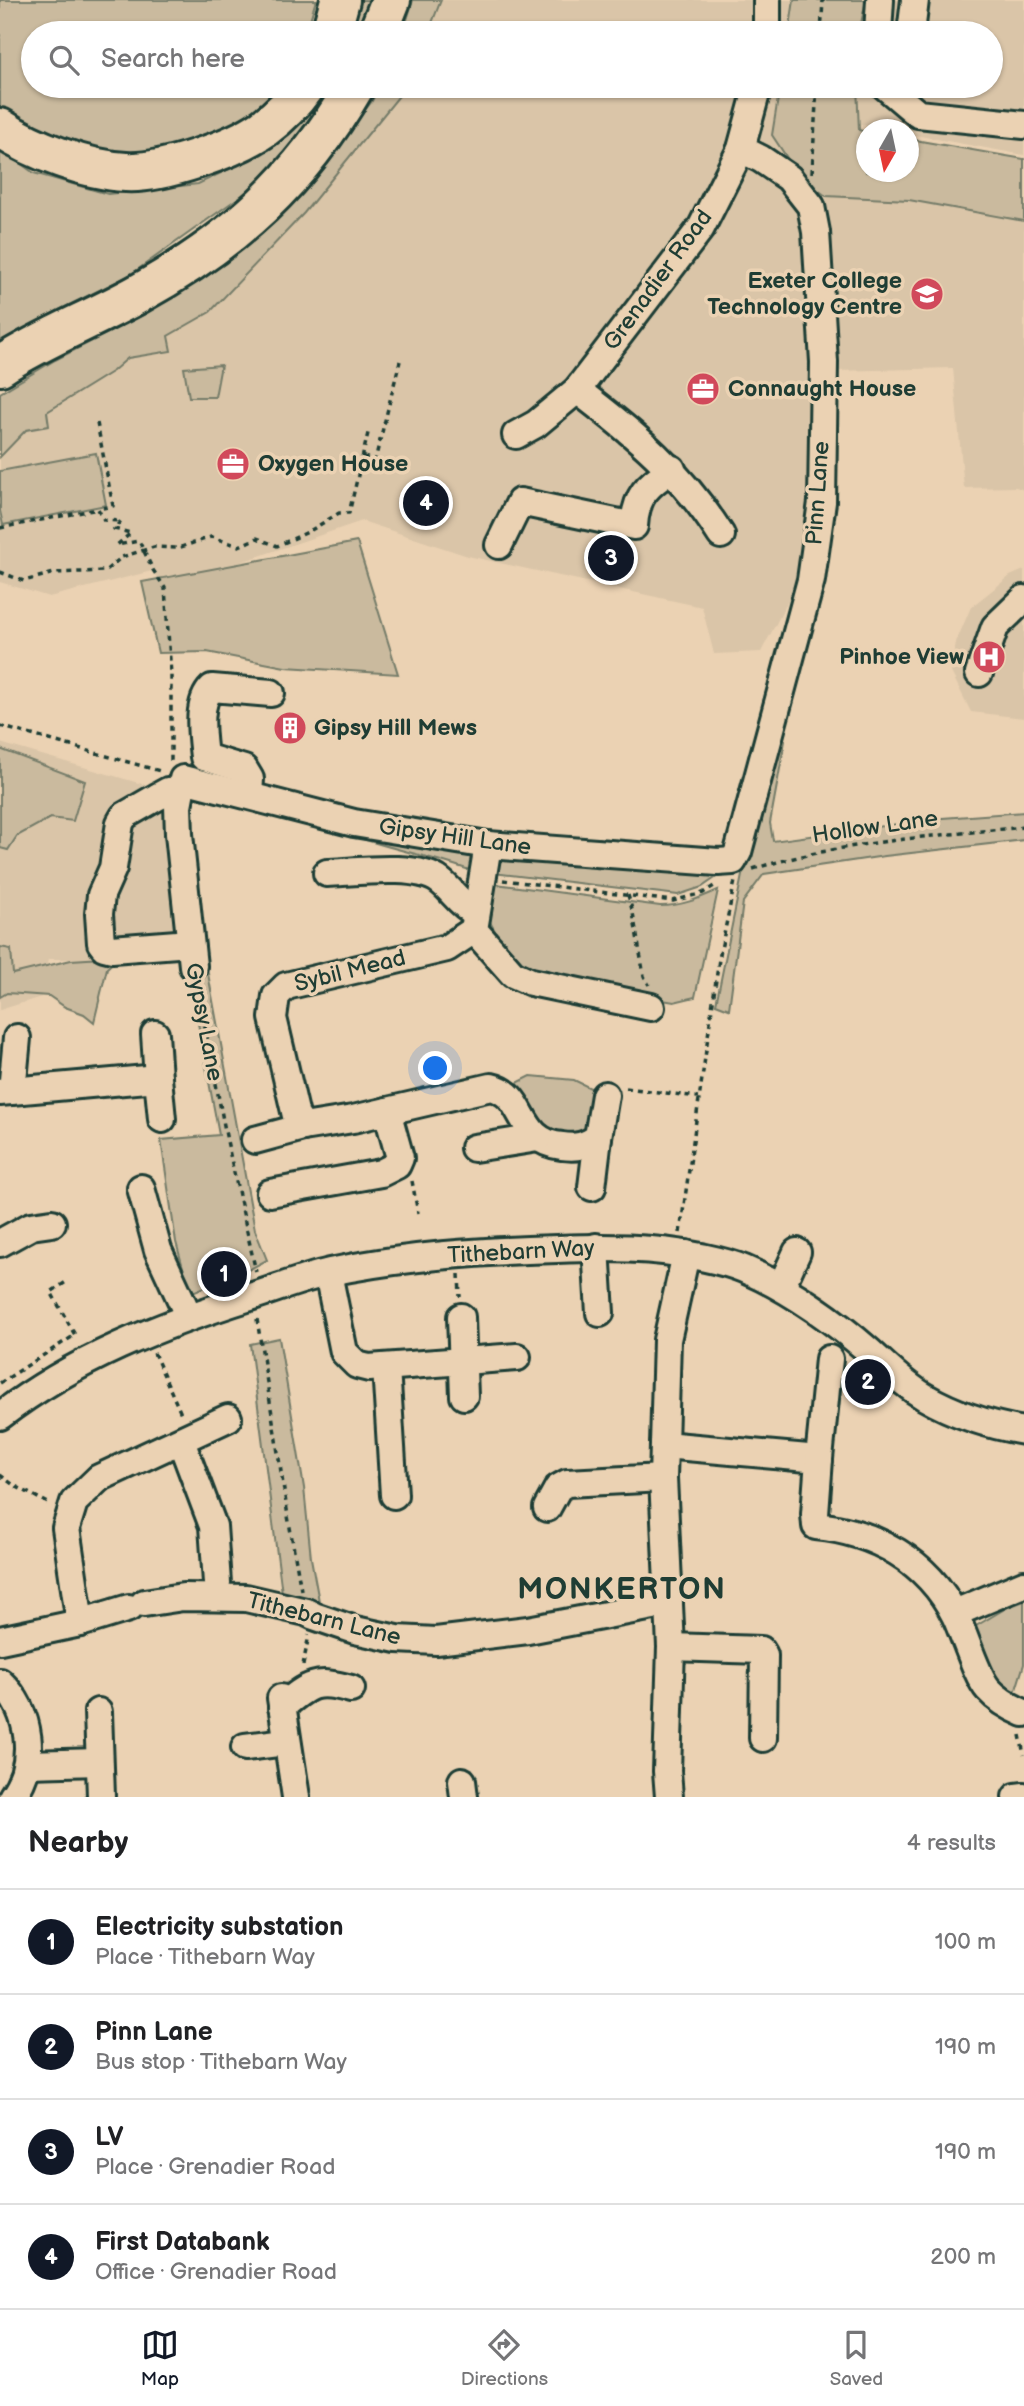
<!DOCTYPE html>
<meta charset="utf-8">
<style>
body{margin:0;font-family:"Balsamiq Sans",sans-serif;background:#f6f6f6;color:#202124}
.compass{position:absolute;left:856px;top:119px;width:63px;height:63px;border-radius:50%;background:#fff;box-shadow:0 2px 5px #0004;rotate:189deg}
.you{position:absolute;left:436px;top:1069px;width:24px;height:24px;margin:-18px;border:5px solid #fff;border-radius:50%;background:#1a73e8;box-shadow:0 0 0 10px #1a73e833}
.badge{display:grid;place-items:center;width:46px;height:46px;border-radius:50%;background:#111827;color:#fff;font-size:23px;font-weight:700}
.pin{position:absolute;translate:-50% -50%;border:4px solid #fff;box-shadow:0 2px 7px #0006}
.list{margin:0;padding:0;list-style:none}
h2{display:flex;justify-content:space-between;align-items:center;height:91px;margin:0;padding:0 28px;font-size:30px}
h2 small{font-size:23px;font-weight:400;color:#757577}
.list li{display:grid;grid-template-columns:46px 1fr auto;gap:21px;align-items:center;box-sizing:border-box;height:105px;padding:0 28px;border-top:2px solid #e0e0e0}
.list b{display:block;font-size:26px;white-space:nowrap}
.list p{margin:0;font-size:23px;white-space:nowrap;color:#757577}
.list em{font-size:23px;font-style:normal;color:#757577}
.icon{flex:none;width:38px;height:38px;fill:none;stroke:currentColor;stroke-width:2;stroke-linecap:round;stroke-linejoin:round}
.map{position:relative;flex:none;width:1024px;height:1797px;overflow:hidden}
.search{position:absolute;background:#fff;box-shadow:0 2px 5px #0004;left:21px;right:21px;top:21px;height:77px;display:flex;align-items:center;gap:18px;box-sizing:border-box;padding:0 24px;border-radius:38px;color:#757577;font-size:26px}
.sheet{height:511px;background:#fff}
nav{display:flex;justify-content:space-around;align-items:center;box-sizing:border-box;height:98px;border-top:2px solid #e0e0e0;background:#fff;font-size:19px;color:#757577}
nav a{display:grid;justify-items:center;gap:4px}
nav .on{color:#111827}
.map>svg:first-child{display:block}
.built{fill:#dac5a8}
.green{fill:#caba9e;stroke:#747c69;stroke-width:2}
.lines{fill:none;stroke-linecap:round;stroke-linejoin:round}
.minor-casing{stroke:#1f3d34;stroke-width:32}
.highway-casing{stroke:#1f3d34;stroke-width:44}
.path{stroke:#1f3d34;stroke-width:3.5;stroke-dasharray:5 5;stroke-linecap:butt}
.minor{stroke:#ebd2b3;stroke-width:26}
.highway{stroke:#ebd2b3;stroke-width:38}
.labels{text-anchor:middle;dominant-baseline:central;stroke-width:7;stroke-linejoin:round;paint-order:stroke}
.street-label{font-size:23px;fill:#1f3d34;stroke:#ebd2b3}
.poi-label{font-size:23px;font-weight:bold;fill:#1f3d34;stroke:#ebd2b3;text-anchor:start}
.district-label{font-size:30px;font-weight:bold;letter-spacing:2px;fill:#1f3d34;stroke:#ebd2b3}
</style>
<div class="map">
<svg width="1024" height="1797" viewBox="0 0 1024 1797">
<rect width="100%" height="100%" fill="#ebd2b3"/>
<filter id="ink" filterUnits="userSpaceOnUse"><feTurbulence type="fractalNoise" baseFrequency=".0143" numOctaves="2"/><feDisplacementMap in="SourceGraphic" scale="14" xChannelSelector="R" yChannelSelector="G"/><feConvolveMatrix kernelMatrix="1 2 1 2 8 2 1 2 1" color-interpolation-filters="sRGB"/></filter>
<g filter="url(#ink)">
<g class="built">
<path d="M441,0H1024V155L909,134L908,130L886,129L853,123L801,212L806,265L811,410L808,528L795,588L761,652L714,654L702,607L468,556L362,521L165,588L152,571L49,597L0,582V457L26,430L48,425L46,412L113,371L128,358L171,351L168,336L210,312L407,86H991V33H428Z"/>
<path d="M826,196L909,200L1024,221V490L1016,487L964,488L953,368L835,371Z"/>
<path d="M1024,570V718L971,712L951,672L956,642L971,607L1010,576Z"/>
<path d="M0,743L163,790L185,949L119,959H48L41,997L0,1010Z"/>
</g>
<g class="green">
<path d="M0,0H316L306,33H33V86H280L265,106L220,138L112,160L15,125L0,107Z"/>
<path d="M360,0H377L365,33H349Z"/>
<path d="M413,0H441L428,33H403Z"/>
<path d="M794,0H866L859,33H789Z"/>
<path d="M323,86H338L310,128L271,170L245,193L130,275L59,310L0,344V149L34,173L108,194L198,184L244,162L280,132Z"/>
<path d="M379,86H407L304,213L210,312L168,336L171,351L128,358L113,371L47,412L49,426L26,430L0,457V393L55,360L145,314L214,271L298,198L372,101Z"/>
<path d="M780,86H857L859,130L866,132V172H908L909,139L1024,159V221L909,200L826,196L799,176L772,135Z"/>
<path d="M221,365L215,397H189L184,368Z"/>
<path d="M96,453L106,505L3,525L0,511V471Z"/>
<path d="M357,542L398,674L285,667L207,652L158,653L142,582Z"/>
<path d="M779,730L785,741L770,823L773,841L942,818L1024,812V840L885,856L764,874L743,902L729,1009L716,1004L753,821Z"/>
<path d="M0,749L85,781L73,821L50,818L17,836L8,850L0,848Z"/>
<path d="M337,830L470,855L476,863L475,872C430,855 382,848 337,830Z"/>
<path d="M506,856L532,858L718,876L702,887L678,895L493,873L498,860Z"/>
<path d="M496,884L660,906C682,906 698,899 718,890L695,997L674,1002L594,988L516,969L490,922Z"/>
<path d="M0,947L11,949L13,974L71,960L119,957L107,968L94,1022L84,1014L65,1007L49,996L7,993L0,997Z"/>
<path d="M207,968L255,1230L267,1260L233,1278L229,1265L215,1269L218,1282L190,1293L176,1242L161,1140L219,1135L188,970Z"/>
<path d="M531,1076L574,1080L605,1095L598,1137L561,1146L503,1090Z"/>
<path d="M279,1338L304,1488L311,1558L321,1612L283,1601L250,1344Z"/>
<path d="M1024,1601V1664L1014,1696L1003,1691L974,1640L976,1626L1008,1607Z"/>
</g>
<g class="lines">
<defs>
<g id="minor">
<path d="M767,33V0"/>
<path d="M878,33L880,0"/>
<path d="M911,33L915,0"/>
<path d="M885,86L918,114L1024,125"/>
<path d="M577,390C635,434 682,473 721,535"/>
<path d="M516,435L536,424L577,390L701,228L741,149L758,86"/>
<path d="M499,545L520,502L634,526C636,495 647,485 672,469"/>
<path d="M979,673L995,627L1024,599"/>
<path d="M180,790L168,791L157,797L124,816L120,823L113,868L101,895L99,914L101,943L104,947L112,949L190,943"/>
<path d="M249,795L250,779L244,769L204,757C202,737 196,703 212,688L271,693"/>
<path d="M488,845L474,930L513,974L531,982L651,1007"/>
<path d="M327,873C355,872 417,863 440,881C454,892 458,903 476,913"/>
<path d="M474,930L447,948L286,986L276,996L273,1018L296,1116L303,1127L353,1119L491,1087C528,1095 515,1141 562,1146C577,1148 586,1146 598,1137L605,1095"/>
<path d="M193,966L179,834L178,806L183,779L354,823L488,845L718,862L733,861L738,852L811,580L822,502L824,362L816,232L811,206L789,178L761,159L741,149"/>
<path d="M155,1034L158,1078"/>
<path d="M12,1091L17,1038"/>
<path d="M0,1092L158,1078L162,1119"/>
<path d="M255,1140L303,1127"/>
<path d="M474,1148L538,1138"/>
<path d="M592,1187L598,1137"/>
<path d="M141,1188L158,1250L189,1317"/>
<path d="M270,1193L381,1173L397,1165L400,1158L387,1111"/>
<path d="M0,1243L31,1226L52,1223"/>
<path d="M596,1247L600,1313"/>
<path d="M328,1273L344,1352L357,1365L369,1368L517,1357"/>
<path d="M781,1287L797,1252"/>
<path d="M461,1317L464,1396"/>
<path d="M386,1367L394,1495"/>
<path d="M0,1416C74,1359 161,1325 250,1297C276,1289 303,1278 330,1272C404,1256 481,1251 557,1249C606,1247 652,1247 701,1257C715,1260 730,1263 744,1269C790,1289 831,1318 869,1351C887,1367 903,1384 925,1397C956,1415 989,1425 1024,1431"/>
<path d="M181,1441L213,1526L217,1583"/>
<path d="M664,1445L819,1459L815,1514L816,1526C875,1532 927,1560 955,1615C964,1633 977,1677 988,1689C997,1699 1012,1708 1024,1713"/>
<path d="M819,1459L829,1359"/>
<path d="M547,1508L558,1488L567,1483L663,1478"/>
<path d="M144,1603L183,1597L246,1598L306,1612L314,1616L355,1630L397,1639L436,1641L528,1630L669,1603"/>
<path d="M955,1613L1024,1584"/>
<path d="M80,1623L66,1528L74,1502L99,1478L228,1418"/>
<path d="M0,1640L80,1623L129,1608"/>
<path d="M671,1647L761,1650L764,1655L763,1738"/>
<path d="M0,1682C31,1711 38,1762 12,1797"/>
<path d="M281,1698L296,1797"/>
<path d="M282,1707C309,1684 316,1679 351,1689"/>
<path d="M98,1712L101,1796"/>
<path d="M245,1747L286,1742"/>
<path d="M28,1764L99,1762"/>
<path d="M462,1781L464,1797"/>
<path d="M669,1797L667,1771L671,1647L663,1478L664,1445L667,1340L686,1254"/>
<path d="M1016,1797L1024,1796"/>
</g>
<g id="highway">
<path d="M331,33L340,0"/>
<path d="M378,33L391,0"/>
<path d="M0,128C32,150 87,170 126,172C162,174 234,149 264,128C280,116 293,103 305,86"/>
<path d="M0,366C43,338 93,319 138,294C234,241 300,181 355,86"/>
</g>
</defs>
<use href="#minor" class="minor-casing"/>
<use href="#highway" class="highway-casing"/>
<g class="path">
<path d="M821,33L823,0"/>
<path d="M812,173L817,86"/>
<path d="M97,423L113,506L98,509L104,520L121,521L114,529L131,533L117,545L139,541L153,570L165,588L171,675V762"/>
<path d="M363,457L375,460L400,361"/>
<path d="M0,528L98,509"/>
<path d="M0,572L24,581L54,573L105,571L122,557L154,547L178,548L211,537L239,546L257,538L277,546L308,532L339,513H349L369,429"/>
<path d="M0,726L160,771"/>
<path d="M753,869C841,842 933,836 1024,827"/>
<path d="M503,880L673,901L703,893L717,884"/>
<path d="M628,895L633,913L644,976L649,985"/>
<path d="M197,985L227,1141L256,1272"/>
<path d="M626,1088L698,1097"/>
<path d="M412,1181L418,1213"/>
<path d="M680,1233L719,959L735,881"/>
<path d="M459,1274L460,1297"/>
<path d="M257,1319L288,1516L301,1590"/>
<path d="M154,1353L182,1416"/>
<path d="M0,1383L75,1335L51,1292L66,1282"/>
<path d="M0,1475L15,1486L50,1504"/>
<path d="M303,1665L309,1635"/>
<path d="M1020,1735L1024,1755"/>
</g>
<use href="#minor" class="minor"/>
<use href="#highway" class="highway"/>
</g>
</g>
<defs>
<symbol id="university-disc" viewBox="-11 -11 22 22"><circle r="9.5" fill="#d1495b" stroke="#ebd2b3"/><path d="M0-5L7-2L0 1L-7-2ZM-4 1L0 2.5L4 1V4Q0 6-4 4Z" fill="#fff"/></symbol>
<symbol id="office-disc" viewBox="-11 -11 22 22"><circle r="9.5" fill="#d1495b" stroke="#ebd2b3"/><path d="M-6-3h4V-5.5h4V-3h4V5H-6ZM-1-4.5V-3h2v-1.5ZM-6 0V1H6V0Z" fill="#fff"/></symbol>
<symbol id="hospital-disc" viewBox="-11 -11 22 22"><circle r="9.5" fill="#d1495b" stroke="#ebd2b3"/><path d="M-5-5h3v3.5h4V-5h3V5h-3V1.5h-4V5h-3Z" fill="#fff"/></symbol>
<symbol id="building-disc" viewBox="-11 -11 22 22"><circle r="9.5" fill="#d1495b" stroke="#ebd2b3"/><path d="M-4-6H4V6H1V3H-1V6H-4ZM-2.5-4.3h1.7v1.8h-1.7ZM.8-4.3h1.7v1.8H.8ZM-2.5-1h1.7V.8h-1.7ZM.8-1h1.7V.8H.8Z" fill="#fff"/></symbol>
</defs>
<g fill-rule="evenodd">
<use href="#university-disc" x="908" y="275" width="38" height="38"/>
<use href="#office-disc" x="684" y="370" width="38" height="38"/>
<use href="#office-disc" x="214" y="445" width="38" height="38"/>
<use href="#hospital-disc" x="970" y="638" width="38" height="38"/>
<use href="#building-disc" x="271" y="709" width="38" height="38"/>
</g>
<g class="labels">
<g class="street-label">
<text transform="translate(658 280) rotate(-54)">Grenadier Road</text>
<text transform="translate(818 493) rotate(-86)">Pinn Lane</text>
<text transform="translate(875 827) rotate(-8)">Hollow Lane</text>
<text transform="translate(455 837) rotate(8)">Gipsy Hill Lane</text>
<text transform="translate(350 971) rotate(-14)">Sybil Mead</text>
<text transform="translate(204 1022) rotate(79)">Gypsy Lane</text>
<text transform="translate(521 1252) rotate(-3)">Tithebarn Way</text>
<text transform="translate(324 1619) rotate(14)">Tithebarn Lane</text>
</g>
<g class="poi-label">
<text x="902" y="281" text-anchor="end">Exeter College<tspan x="902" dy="26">Technology Centre</tspan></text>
<text x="728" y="389">Connaught House</text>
<text x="258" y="464">Oxygen House</text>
<text x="964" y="657" text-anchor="end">Pinhoe View</text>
<text x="314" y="728">Gipsy Hill Mews</text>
</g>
<g class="district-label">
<text x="622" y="1590">MONKERTON</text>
</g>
</g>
</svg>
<svg class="compass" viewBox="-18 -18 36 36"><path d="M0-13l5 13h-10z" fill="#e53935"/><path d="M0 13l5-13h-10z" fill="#757577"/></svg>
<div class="you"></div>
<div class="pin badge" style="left:224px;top:1274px">1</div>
<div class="pin badge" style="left:868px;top:1382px">2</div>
<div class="pin badge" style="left:611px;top:558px">3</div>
<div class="pin badge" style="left:426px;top:503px">4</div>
<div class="search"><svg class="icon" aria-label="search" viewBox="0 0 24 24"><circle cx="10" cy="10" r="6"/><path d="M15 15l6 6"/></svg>Search here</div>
</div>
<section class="sheet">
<h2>Nearby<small>4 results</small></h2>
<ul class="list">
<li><span class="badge">1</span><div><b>Electricity substation</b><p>Place · Tithebarn Way</p></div><em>100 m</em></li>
<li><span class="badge">2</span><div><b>Pinn Lane</b><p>Bus stop · Tithebarn Way</p></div><em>190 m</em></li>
<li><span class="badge">3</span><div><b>LV</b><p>Place · Grenadier Road</p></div><em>190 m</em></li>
<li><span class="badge">4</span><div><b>First Databank</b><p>Office · Grenadier Road</p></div><em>200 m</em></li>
</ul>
</section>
<nav>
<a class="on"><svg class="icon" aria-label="map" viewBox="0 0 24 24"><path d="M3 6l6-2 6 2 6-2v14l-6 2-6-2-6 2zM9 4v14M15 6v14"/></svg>Map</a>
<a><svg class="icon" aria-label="directions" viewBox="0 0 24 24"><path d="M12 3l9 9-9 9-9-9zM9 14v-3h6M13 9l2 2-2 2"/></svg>Directions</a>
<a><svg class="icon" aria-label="saved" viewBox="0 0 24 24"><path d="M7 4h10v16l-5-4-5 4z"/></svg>Saved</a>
</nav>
